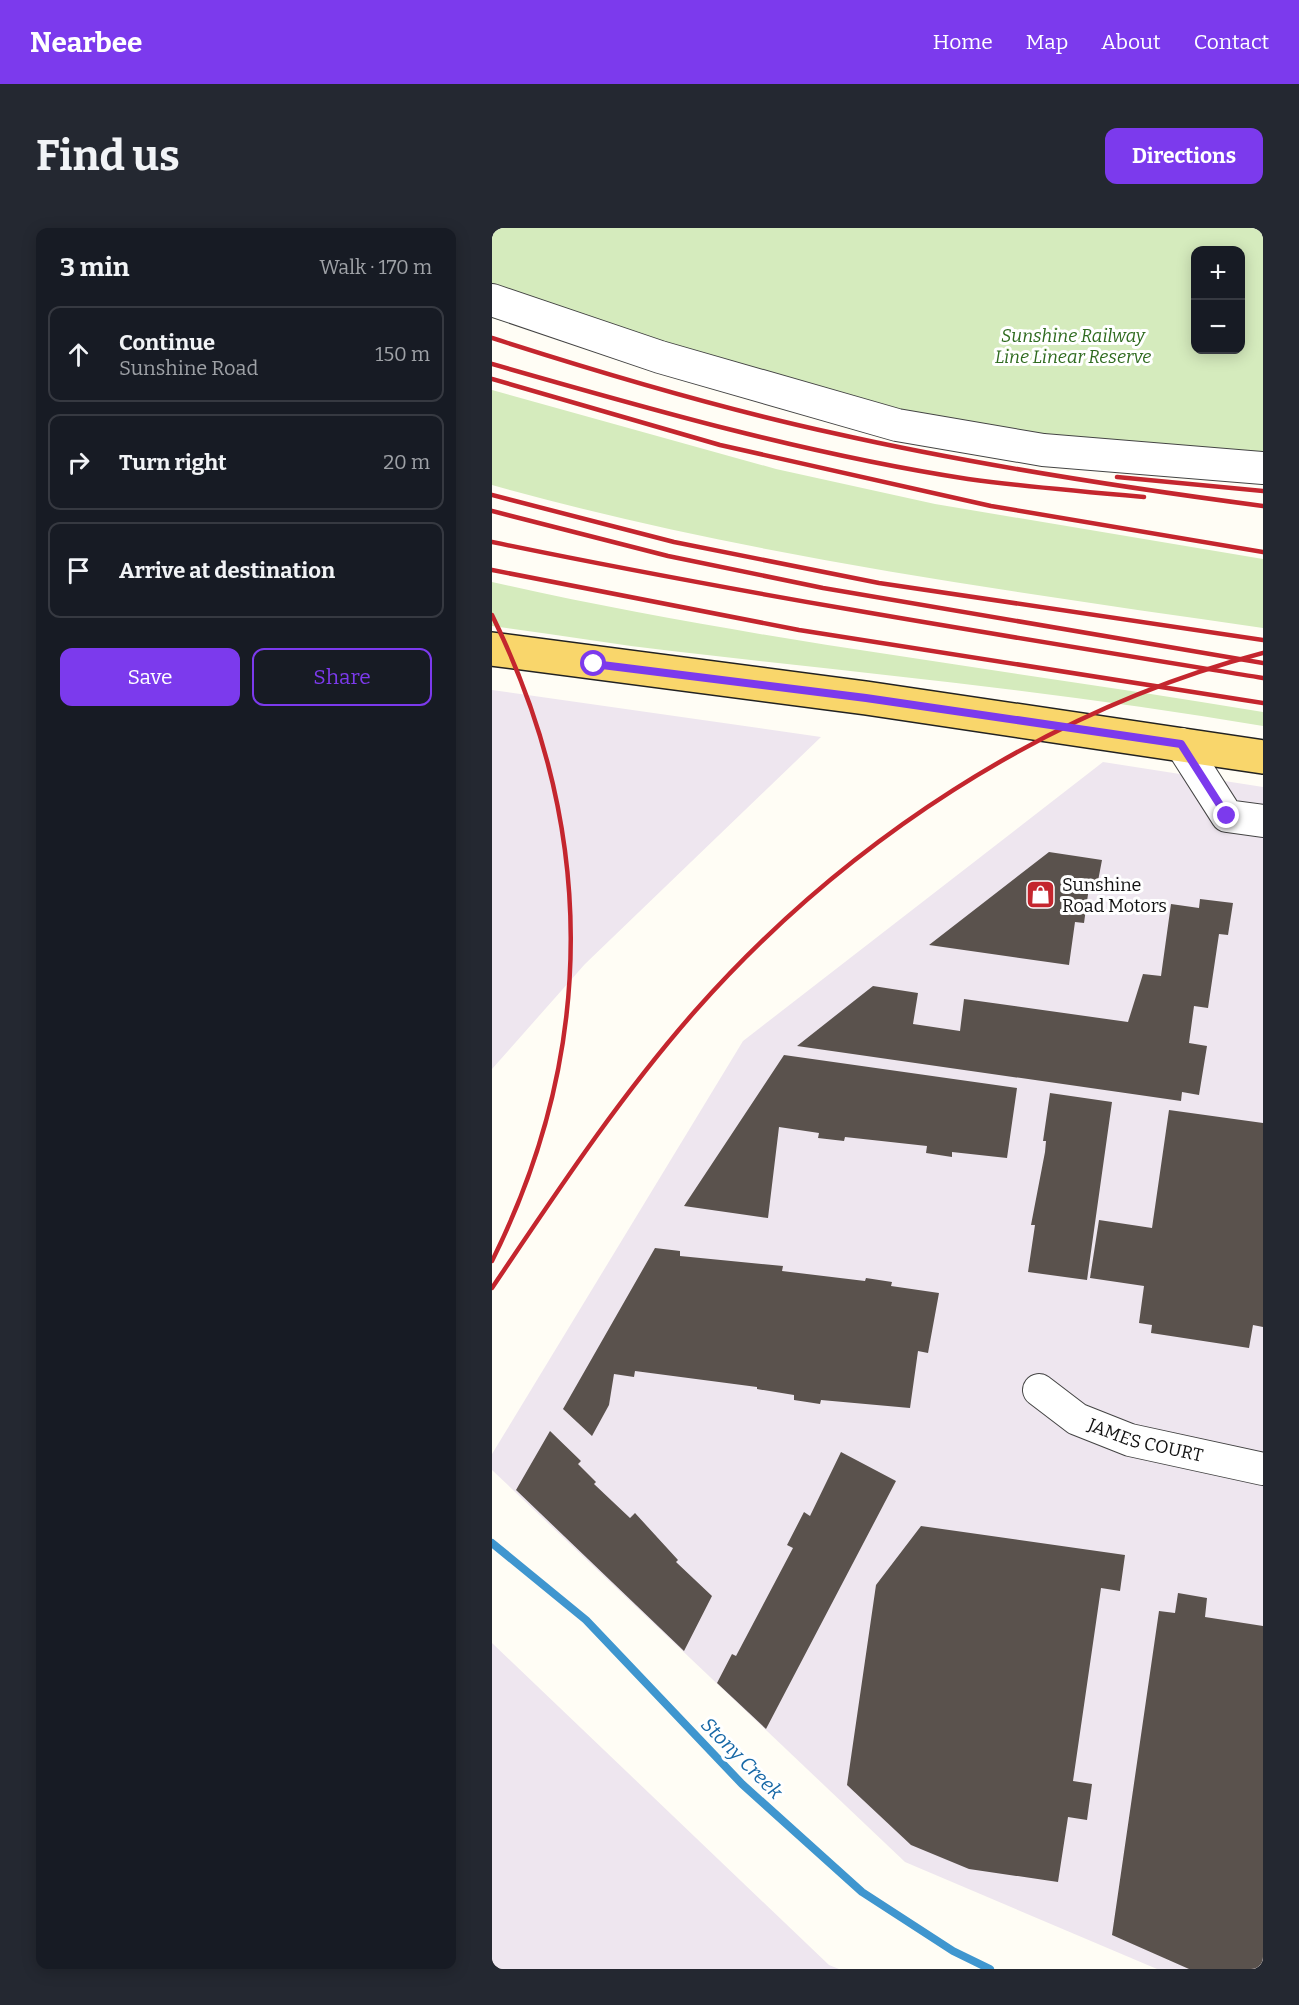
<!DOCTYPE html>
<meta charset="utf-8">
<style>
body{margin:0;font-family:Bitter,serif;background:#242831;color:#f1f3f6}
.controls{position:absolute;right:18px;top:18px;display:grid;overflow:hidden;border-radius:12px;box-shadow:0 3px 15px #0003}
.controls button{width:54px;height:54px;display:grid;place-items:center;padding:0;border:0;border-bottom:2px solid #363941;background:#171b24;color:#f1f3f6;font:30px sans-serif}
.stop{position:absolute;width:18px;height:18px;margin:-14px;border:4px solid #7c3aed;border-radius:50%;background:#fff}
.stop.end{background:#7c3aed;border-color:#fff;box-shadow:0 2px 6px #0008}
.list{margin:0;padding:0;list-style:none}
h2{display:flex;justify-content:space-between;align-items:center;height:78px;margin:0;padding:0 24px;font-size:26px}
h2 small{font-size:20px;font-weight:400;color:#9ea1a6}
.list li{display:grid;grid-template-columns:39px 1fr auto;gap:18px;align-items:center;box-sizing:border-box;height:96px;margin:0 12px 12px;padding:0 12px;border:2px solid #363941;border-radius:12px}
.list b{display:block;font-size:22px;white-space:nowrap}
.list p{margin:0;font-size:20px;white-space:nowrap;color:#9ea1a6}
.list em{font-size:20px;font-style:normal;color:#9ea1a6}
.actions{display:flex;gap:12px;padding:18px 24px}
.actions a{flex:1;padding:14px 0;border:2px solid #7c3aed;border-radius:12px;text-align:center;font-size:21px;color:#7c3aed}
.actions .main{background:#7c3aed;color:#fff}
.icon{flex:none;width:33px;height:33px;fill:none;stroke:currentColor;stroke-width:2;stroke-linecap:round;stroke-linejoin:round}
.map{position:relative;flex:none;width:771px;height:1741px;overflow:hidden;border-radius:12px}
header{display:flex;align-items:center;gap:36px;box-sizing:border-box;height:84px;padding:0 30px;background:#7c3aed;color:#fff}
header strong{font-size:28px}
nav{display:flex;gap:33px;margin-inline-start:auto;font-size:21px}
.intro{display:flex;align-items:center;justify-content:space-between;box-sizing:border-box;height:144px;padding:0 36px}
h1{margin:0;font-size:42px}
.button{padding:15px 27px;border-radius:12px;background:#7c3aed;color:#fff;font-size:21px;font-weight:700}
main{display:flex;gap:36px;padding:0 36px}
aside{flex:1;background:#171b24;border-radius:12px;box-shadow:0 3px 15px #0003}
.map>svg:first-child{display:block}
.industrial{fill:#eee6ef}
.green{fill:#d5ebbd;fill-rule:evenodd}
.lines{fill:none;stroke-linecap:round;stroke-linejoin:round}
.stream{stroke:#3f96cf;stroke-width:8}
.building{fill:#5a524d}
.minor-casing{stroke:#444;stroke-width:34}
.major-casing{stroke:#222;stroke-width:36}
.minor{stroke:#fff;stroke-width:32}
.major{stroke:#f9d66b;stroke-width:33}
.rail{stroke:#c4262e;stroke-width:4.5}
.route{stroke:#7c3aed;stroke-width:8}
.labels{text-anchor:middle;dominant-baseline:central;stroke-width:6;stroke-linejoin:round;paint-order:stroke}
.park-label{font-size:18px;font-style:italic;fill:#2f6b1f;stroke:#fff}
.poi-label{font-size:18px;fill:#111;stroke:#fff;text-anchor:start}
.street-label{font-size:18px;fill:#111;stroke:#fff}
.water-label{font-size:20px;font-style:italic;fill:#1768a6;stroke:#fff}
</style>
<header>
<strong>Nearbee</strong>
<nav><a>Home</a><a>Map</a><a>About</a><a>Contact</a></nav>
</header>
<div class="intro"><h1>Find us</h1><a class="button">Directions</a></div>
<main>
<aside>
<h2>3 min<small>Walk · 170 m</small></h2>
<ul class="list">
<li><svg class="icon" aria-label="ahead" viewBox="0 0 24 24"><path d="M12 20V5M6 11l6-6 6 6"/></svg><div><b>Continue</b><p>Sunshine Road</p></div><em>150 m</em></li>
<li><svg class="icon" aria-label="right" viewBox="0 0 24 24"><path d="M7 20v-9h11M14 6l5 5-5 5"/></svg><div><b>Turn right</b></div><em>20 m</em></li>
<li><svg class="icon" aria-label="arrive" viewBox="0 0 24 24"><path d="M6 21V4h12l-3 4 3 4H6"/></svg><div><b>Arrive at destination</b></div></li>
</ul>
<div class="actions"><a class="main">Save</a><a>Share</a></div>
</aside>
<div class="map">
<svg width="771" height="1741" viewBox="0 0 771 1741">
<rect width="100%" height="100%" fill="#fffdf5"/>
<g class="industrial">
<path d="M0,462L329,509L93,736L0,841Z"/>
<path d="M611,534L771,559V1741H665L413,1634L0,1242V1226L251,813Z"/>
<path d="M0,1415L337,1737L347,1741H0Z"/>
</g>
<g class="green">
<path d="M0,0H771V254L424,212L301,184L0,90ZM704,22H748V122H704Z"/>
<path d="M0,162L284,241L443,276L771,331V400C512,362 253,328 0,257Z"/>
<path d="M0,354C254,412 514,441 771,484V498C575,464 377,446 180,423C120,416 60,406 0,398Z"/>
</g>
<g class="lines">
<path class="stream" d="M0,1315L94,1392L250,1556L370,1664L461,1723L498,1741"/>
</g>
<g class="building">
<path d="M557,624L610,632L606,653L598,652L592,695L583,694L577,737L437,717Z"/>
<path d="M708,671L741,675L736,707L727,706L716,780L702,778L697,815L715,818L707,867L690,864L689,873L305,818L381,758L426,765L421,796L468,803L472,771L636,794L651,746L669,748L679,676L707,680Z"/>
<path d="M292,827L525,860L515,930L460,924V929L434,925L435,918L353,909L352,913L326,910L327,905L287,899L276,990L192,978Z"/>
<path d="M558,865L620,874L595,1052L536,1044L543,997H539L553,924L554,913H551Z"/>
<path d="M677,882L771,895V1099L761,1097L757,1120L659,1105L660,1097L647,1095L652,1058L598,1050L607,992L660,1000Z"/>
<path d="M163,1020L188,1023V1028L291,1038L290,1043L373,1053L374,1050L400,1054L399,1058L447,1065L436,1125L426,1123L418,1180L329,1172L328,1176L302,1172V1167L265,1161V1159L143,1143L142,1149L122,1146L117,1177L100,1208L71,1181Z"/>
<path d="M58,1203L89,1233L86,1236L104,1254L102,1256L138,1290L143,1285L186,1332L184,1334L220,1368L192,1423L24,1262Z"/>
<path d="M349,1224L404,1253L274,1501L225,1455L240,1426L244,1428L301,1320L295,1317L312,1284L318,1288Z"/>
<path d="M429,1298L633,1327L628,1363L609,1360L581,1553L600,1556L595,1592L576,1589L566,1654L477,1641L419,1617L355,1557L384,1357Z"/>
<path d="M686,1365L715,1370L713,1389L771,1398V1741H697L620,1707L667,1383L683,1385Z"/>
</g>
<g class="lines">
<defs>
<g id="minor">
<path d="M0,72L168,129L405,197L551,222L771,240"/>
<path d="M689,516L735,588L771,593"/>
<path id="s1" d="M547,1162L585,1191L638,1212L771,1241"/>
</g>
<path id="major" d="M0,421L374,470L771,529"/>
</defs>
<use href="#minor" class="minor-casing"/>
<use href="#major" class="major-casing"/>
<use href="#minor" class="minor"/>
<use href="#major" class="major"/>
<g class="rail">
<path d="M0,110C112,146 226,180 341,205C483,237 627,259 771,278"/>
<path d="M0,136C157,181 314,226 476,251C534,259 593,264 652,269"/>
<path d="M0,151L228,217L499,278L771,324"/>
<path d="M625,249L771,263"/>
<path d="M0,267L182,314L387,355L771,412"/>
<path d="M0,283L176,328L331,360L771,435"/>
<path d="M0,314C256,367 513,408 771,450"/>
<path d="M0,342L307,402L771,475"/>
<path d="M0,387C104,599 106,820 0,1033"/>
<path d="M0,1060C64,965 128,868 204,782C353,614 553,482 771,425"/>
</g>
</g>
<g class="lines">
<path class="route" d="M102,436L374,470L689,516L735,588"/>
</g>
<defs>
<symbol id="shop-square" viewBox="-11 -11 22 22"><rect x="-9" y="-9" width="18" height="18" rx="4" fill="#c4262e" stroke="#fff"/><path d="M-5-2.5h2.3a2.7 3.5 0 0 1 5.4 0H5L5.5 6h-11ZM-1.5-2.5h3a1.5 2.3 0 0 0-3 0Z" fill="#fff"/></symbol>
</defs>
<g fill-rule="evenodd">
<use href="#shop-square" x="532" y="650" width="33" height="33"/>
</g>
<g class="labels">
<g class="park-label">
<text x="581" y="108">Sunshine Railway<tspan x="581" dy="21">Line Linear Reserve</tspan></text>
</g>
<g class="poi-label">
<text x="570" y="657">Sunshine<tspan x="570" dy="21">Road Motors</tspan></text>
</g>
<g class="street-label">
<text stroke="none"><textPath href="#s1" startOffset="120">JAMES COURT</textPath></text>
</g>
<g class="water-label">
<text transform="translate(250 1530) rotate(45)">Stony Creek</text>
</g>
</g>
</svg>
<div class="controls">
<button>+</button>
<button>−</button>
</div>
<div class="stop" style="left:102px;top:436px"></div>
<div class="stop end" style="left:735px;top:588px"></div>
</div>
</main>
